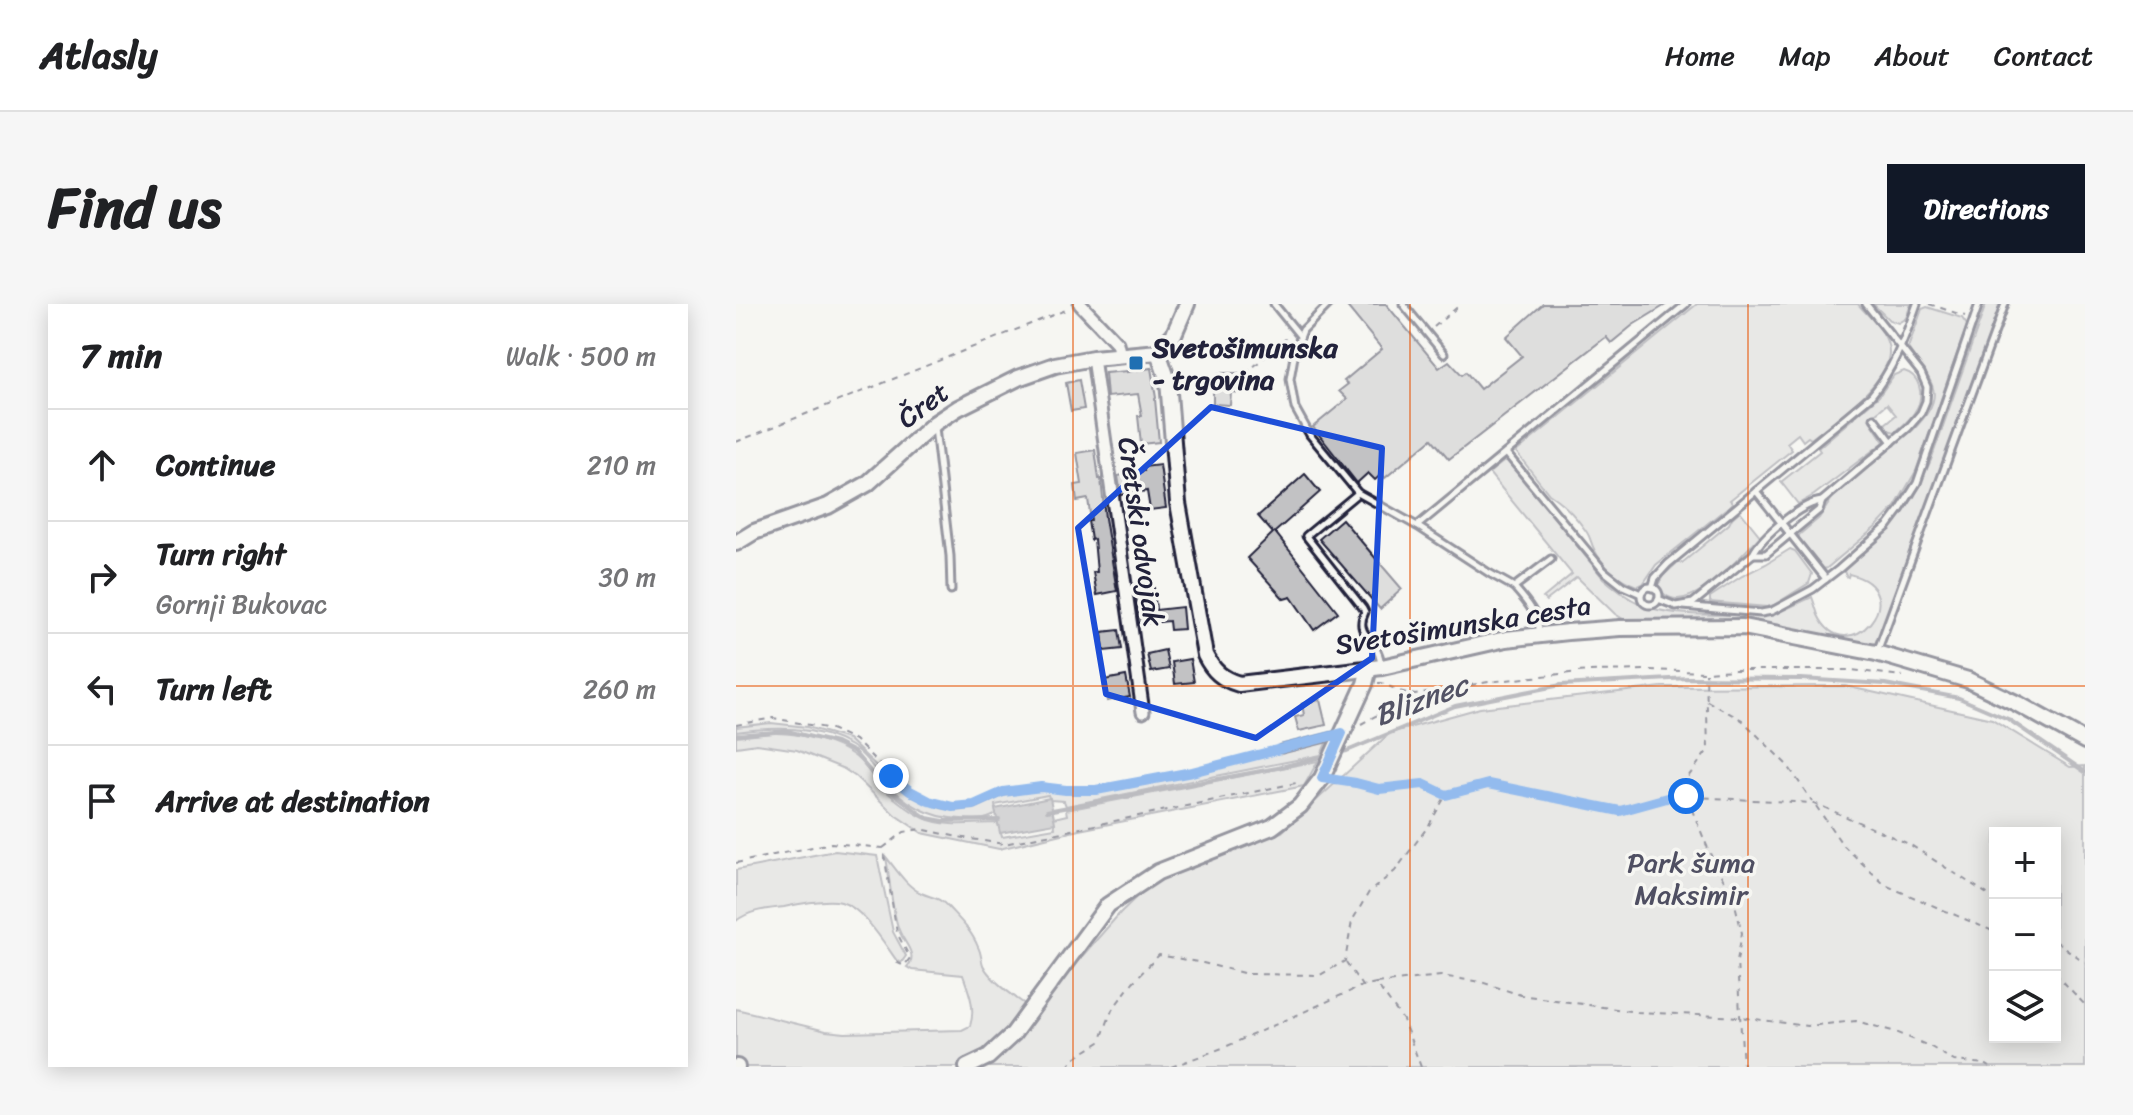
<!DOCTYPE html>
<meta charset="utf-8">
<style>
body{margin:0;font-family:Sriracha,sans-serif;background:#f6f6f6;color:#202124}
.controls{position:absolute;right:24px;bottom:24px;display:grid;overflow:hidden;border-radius:0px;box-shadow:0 4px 20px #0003}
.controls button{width:72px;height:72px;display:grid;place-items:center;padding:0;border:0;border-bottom:2px solid #e0e0e0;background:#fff;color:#202124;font:40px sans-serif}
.stop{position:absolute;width:24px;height:24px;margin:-18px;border:6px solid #1a73e8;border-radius:50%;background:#fff}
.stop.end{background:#1a73e8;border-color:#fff;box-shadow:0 2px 8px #0008}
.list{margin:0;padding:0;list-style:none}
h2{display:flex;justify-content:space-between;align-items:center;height:104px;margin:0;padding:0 32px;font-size:34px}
h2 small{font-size:26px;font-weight:400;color:#757577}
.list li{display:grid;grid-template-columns:52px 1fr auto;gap:24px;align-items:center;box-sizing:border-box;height:112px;padding:0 32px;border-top:2px solid #e0e0e0}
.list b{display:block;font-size:30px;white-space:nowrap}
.list p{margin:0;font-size:26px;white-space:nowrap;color:#757577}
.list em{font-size:26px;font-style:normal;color:#757577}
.icon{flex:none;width:44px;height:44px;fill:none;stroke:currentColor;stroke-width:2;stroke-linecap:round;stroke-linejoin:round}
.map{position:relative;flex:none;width:1349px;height:763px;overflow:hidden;border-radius:0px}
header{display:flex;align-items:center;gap:48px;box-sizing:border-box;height:112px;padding:0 40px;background:#fff;border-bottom:2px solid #e0e0e0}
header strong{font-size:38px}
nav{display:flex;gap:44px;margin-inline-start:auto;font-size:28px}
.intro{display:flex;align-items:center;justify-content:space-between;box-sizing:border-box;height:192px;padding:0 48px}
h1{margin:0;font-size:56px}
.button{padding:20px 36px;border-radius:0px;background:#111827;color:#fff;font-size:28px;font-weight:700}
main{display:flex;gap:48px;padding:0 48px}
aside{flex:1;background:#fff;border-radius:0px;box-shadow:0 4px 20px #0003}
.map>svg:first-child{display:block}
.green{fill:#d7d7d7;stroke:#7c7c89;stroke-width:2;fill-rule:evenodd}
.water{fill:#adadb3;stroke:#757583;stroke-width:2}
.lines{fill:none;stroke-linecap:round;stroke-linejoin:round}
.stream{stroke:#757583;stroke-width:4}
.building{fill:#c2c2c4;stroke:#22223b;stroke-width:2}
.service-casing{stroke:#22223b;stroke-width:11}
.minor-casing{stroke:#22223b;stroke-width:17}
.tertiary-casing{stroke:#22223b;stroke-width:20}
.path{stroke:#22223b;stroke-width:2;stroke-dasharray:6 6;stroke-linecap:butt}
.service{stroke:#f6f6f2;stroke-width:5}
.minor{stroke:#f6f6f2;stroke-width:11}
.tertiary{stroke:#f6f6f2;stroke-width:14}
.route{stroke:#1a73e8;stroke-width:10}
.marked{fill:none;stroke:#1d4ed8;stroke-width:6;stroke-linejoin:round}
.grid{fill:none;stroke:#e8590c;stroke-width:2;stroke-opacity:0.55}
.poi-dot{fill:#1f6fb2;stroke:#f6f6f2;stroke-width:3}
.labels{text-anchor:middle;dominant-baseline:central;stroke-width:7;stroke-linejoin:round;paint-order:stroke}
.poi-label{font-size:28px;font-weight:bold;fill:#22223b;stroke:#f6f6f2;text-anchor:start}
.street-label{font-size:28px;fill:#22223b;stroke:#f6f6f2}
.park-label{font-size:28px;fill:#4f4f62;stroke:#f6f6f2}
.water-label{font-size:30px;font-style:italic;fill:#535365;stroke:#f6f6f2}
</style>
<header>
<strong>Atlasly</strong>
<nav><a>Home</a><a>Map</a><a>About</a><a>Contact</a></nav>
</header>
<div class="intro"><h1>Find us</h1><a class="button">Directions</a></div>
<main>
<aside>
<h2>7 min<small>Walk · 500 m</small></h2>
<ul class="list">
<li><svg class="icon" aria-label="ahead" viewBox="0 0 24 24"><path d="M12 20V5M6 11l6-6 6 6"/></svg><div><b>Continue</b></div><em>210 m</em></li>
<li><svg class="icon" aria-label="right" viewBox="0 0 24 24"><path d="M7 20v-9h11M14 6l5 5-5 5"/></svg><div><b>Turn right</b><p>Gornji Bukovac</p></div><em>30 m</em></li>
<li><svg class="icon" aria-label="left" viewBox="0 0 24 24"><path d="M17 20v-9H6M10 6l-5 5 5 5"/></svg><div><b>Turn left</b></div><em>260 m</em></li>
<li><svg class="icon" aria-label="arrive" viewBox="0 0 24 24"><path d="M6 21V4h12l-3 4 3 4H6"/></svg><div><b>Arrive at destination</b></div></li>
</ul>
</aside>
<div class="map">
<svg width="1349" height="763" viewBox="0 0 1349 763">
<rect width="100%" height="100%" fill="#f6f6f2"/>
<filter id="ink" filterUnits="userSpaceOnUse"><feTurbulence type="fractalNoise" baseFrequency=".0125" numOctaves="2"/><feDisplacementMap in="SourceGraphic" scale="16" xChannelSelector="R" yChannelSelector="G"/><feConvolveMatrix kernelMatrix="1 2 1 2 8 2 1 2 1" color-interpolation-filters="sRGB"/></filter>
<g filter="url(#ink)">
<g class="green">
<path d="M961,0H1122C1132,12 1148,25 1152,41C1162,74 1097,117 1075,135L1072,133L1067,137L1062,130L1051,139L1056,146L994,196L997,199L920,261L907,280L901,282C883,276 866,262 858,245C855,239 854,232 850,227C841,214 827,199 813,190L780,148Z"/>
<path d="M1137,0H1175L1170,14L1162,19L1153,16Z"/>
<path d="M1250,0H1264L1191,208L1141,343L1006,320L892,318L879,310L841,273L810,297L807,294L836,270L753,169L771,155L867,274C881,286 896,298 915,304C947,314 993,309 1028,312L1039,310L1076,293C1078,298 1080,305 1082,311C1110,370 1183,287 1113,270L1112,273L1110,272L1108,267L1109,263L1154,225L1178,193L1195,156Z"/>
<path d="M1191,3L1226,14L1231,21L1180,167L1159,203L1141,222L1091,264L1088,265L1063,234V231L1083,214L1099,190L1177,126C1214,89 1195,79 1172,44L1186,5Z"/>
<path d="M1168,67C1184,71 1188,91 1181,104C1176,114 1167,122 1159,128L1152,126L1149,120L1160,111L1151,100L1133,115L1148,138L1078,191L1062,200L1045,178L1084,147L1082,144L1143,92L1158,71Z"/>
<path d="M1004,207L1024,232C1007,250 942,326 922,281L927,272L942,258L946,259L993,220L996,214Z"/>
<path d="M1054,245L1059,247L1076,270L1073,279L1038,301L1031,303L974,298V293L1006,272L1030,260Z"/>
<path d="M1109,382L1256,415L1334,463L1349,462V763H0V705L90,727L109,729L226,726L234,722C240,704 233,688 227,671L176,666L171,663C184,650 165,637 162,623C155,601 154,576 150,553C160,565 170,582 185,589C196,594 203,593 212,603C223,615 236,627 242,643C245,648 245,655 247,661C254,676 284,698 299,706L384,609L422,572L546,528L654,429L744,404L926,383ZM1259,529H1319V733H1259Z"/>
<path d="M35,419L71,423L112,435L151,472L178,493L206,504L222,506L240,504L265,492L295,486L359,487L409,478L591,437L585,451L330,502L328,497L314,496L312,491L259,501L260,510C250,517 237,516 225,515C192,514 166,498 145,473C136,462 127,449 115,442C79,421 39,423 0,428V423Z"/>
<path d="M36,429C61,428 104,438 123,456C131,463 136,473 143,480C152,490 175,508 188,514C210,524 238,519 262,519L266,533L319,524L318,514L331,511L330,506L582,457L568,482L343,526L263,545L186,529L159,511L120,473L108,465L61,446L21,440L0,443V433Z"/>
<path d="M99,547L141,552L157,628L170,652L165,659L161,657C148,639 127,604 105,598C91,594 62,600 48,603C31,605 14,606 0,617V566Z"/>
</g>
<path class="water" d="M314,494L319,519L264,529L259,505Z"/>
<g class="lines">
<g class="stream">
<path d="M0,431L51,427L100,439L118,448L145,480L182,508L191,514L207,517L263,516"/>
<path d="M601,449L611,447L719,402L825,381L953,374L1065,375L1149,380L1223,394L1272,415L1349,468"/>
<path d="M311,507L541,464L593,451"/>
</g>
</g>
<g class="building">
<path d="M609,0H650L703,64L713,57L726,71L730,68L744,85L786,52L770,33L807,0H931L897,21L875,39L870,33L713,155L696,135L649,174L646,170L639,176L632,169L621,179L577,123L611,95L603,87L612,80L608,77L646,45Z"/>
<path d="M415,64L420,94L419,95L423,138L405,140L402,112H406L402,90L371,93L369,69L391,67V68Z"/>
<path d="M483,69H507L506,89L495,88L494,101L477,100V78H483Z"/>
<path d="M343,76L348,105L335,107L330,79Z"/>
<path d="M359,146L363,175H365L369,214L381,287L361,291L357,268H361L358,235L355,236L352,217H355L352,195L341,197L339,181L346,180L341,149Z"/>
<path d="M424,161L430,204L414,206L411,187L385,191L382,172L408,167L407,163Z"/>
<path d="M569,170L584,188L539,228L602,308L578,326L555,293L548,295L511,254L537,229L522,212Z"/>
<path d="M606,215L666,285L644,305L583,235Z"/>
<path d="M418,284L420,306L446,303L448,325L434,326L433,317L403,320L399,285Z"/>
<path d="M383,326L386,345L368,347L366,328Z"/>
<path d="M429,346L433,365L415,368L411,350Z"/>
<path d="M454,355L458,378L439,380L436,358Z"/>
<path d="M390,372L394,393L371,397L368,376Z"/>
<path d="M584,396L590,421L563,427L559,413L568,411L566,400Z"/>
</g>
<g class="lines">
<defs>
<g id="service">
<path d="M538,0L564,32"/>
<path d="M593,0L567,26L559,47L554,75L559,104L574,131L622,189L681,222L950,0"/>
<path d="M667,0L708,50"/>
<path d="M1138,114L1156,138"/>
<path d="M199,124L214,252L215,286"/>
<path d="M770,149L868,267L887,282L905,290"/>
<path d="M1020,187L1090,275"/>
<path d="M622,189L570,232L627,304L629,308C619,328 635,333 642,349C643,350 645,360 646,362"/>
<path d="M681,222L753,269L778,283L815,255"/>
<path d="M1017,250H1030L1083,206L1086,197L1172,124L1185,109L1190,97L1191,83L1185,69L1130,0"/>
<path d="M778,283C791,298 802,310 804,330"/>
<circle cx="914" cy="292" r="9"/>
<path d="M916,284L919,274L932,260L1135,92C1158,65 1169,33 1181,0"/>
<path d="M922,295L940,302L957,299L1017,250C1026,232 1065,199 1086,197"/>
<path d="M947,302L1025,309L1036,307L1077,285L1103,265L1152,222L1164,206L1181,179L1243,0"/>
<path d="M1141,348L1269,0"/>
<path d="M546,445L602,431"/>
</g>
<g id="minor">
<path d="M344,0L381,39L384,52"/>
<path d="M357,54L407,408"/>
</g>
<g id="tertiary">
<path d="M422,48L432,77L442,199L469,351C477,367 486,375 503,380L646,363L770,335L832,328L884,324L1007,323L1140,349L1232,376L1282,400L1349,437"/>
<path d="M422,48L438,30L451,0"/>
<path d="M0,239L18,228L92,202L131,180L199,119L222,104L282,74L319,61L357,54L422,48"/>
<path d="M0,763H1"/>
<path d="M231,763L252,753L277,730L372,601L422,568L536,523L564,502L586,474L629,380L633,364"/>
</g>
</defs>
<use href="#service" class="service-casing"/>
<use href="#minor" class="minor-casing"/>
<use href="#tertiary" class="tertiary-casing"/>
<g class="path">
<path d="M1193,0L1229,12"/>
<path d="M698,23L725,0"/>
<path d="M509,70L554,31"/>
<path d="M0,138L332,5"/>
<path d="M642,379H646L663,387L679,391L752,378L852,367L914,366L970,368L998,366H1115L1167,372"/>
<path d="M971,397L1006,416L1052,462L1076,497"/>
<path d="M625,420L676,392"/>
<path d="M0,421L37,414L95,425L119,436L155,472L174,487L193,497L217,503L238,501L267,488L305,483L330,486H360L456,468L536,448"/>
<path d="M599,476L643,485L687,480L709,490"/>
<path d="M938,492L972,446L970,369"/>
<path d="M951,494L976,554L998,596L1006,629L1001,657L1007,763"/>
<path d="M1080,502L1106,540L1149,581L1259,628"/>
<path d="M147,544L168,528L185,525L222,533L268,540L565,478"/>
<path d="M0,559L95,539L147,544L161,629L174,654L168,662L158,657"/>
<path d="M1319,637L1349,658"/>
<path d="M610,658L626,682"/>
<path d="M1319,669L1349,701"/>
<path d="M640,679L705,672L745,678L785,691L900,708L1004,713L1071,722L1120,717L1160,728L1195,743L1218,757L1249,760L1254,763"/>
<path d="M332,763L337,755L364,738L376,706L397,678L423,651L467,659L511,670L584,671L609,657L616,617L633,588L659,567L693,521L710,491L752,480L884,507L938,492L1078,499L1173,540L1259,595"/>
<path d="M435,763L489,743L626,682L640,679L667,716L685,763"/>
</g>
<use href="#service" class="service"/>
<use href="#minor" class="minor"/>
<use href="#tertiary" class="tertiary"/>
</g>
</g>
<g class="lines" filter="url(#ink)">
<path class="route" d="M155,472L174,487L193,497L217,503L238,501L267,488L305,483L330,486H360L456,468L606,429L586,474L620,479L643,485L687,480L710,491L752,480L884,507L938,492H950"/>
</g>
<path d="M0 0H1349V763H0ZM475,103L646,144L636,354L520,434L370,390L342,224Z" fill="#f6f6f2" fill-opacity=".55" fill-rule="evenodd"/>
<path class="marked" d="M475,103L646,144L636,354L520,434L370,390L342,224Z"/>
<path class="grid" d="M337,0V763M674,0V763M1012,0V763M0,382H1349"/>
<rect class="poi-dot" x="392" y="51" width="16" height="16" rx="4"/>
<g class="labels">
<g class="poi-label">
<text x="416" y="43">Svetošimunska<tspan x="416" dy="32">- trgovina</tspan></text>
</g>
<g class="street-label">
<text transform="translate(187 101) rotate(-37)">Čret</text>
<text transform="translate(405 228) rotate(82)">Čretski odvojak</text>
<text transform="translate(727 321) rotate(-9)">Svetošimunska cesta</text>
</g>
<g class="park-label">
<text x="955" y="558">Park šuma<tspan x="955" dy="32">Maksimir</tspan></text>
</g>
<g class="water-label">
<text transform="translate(685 396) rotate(-20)">Bliznec</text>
</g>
</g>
</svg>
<div class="controls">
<button>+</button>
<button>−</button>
<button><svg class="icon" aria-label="layers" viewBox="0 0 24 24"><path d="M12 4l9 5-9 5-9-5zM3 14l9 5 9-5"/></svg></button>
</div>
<div class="stop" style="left:950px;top:492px"></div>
<div class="stop end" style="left:155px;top:472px"></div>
</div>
</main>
